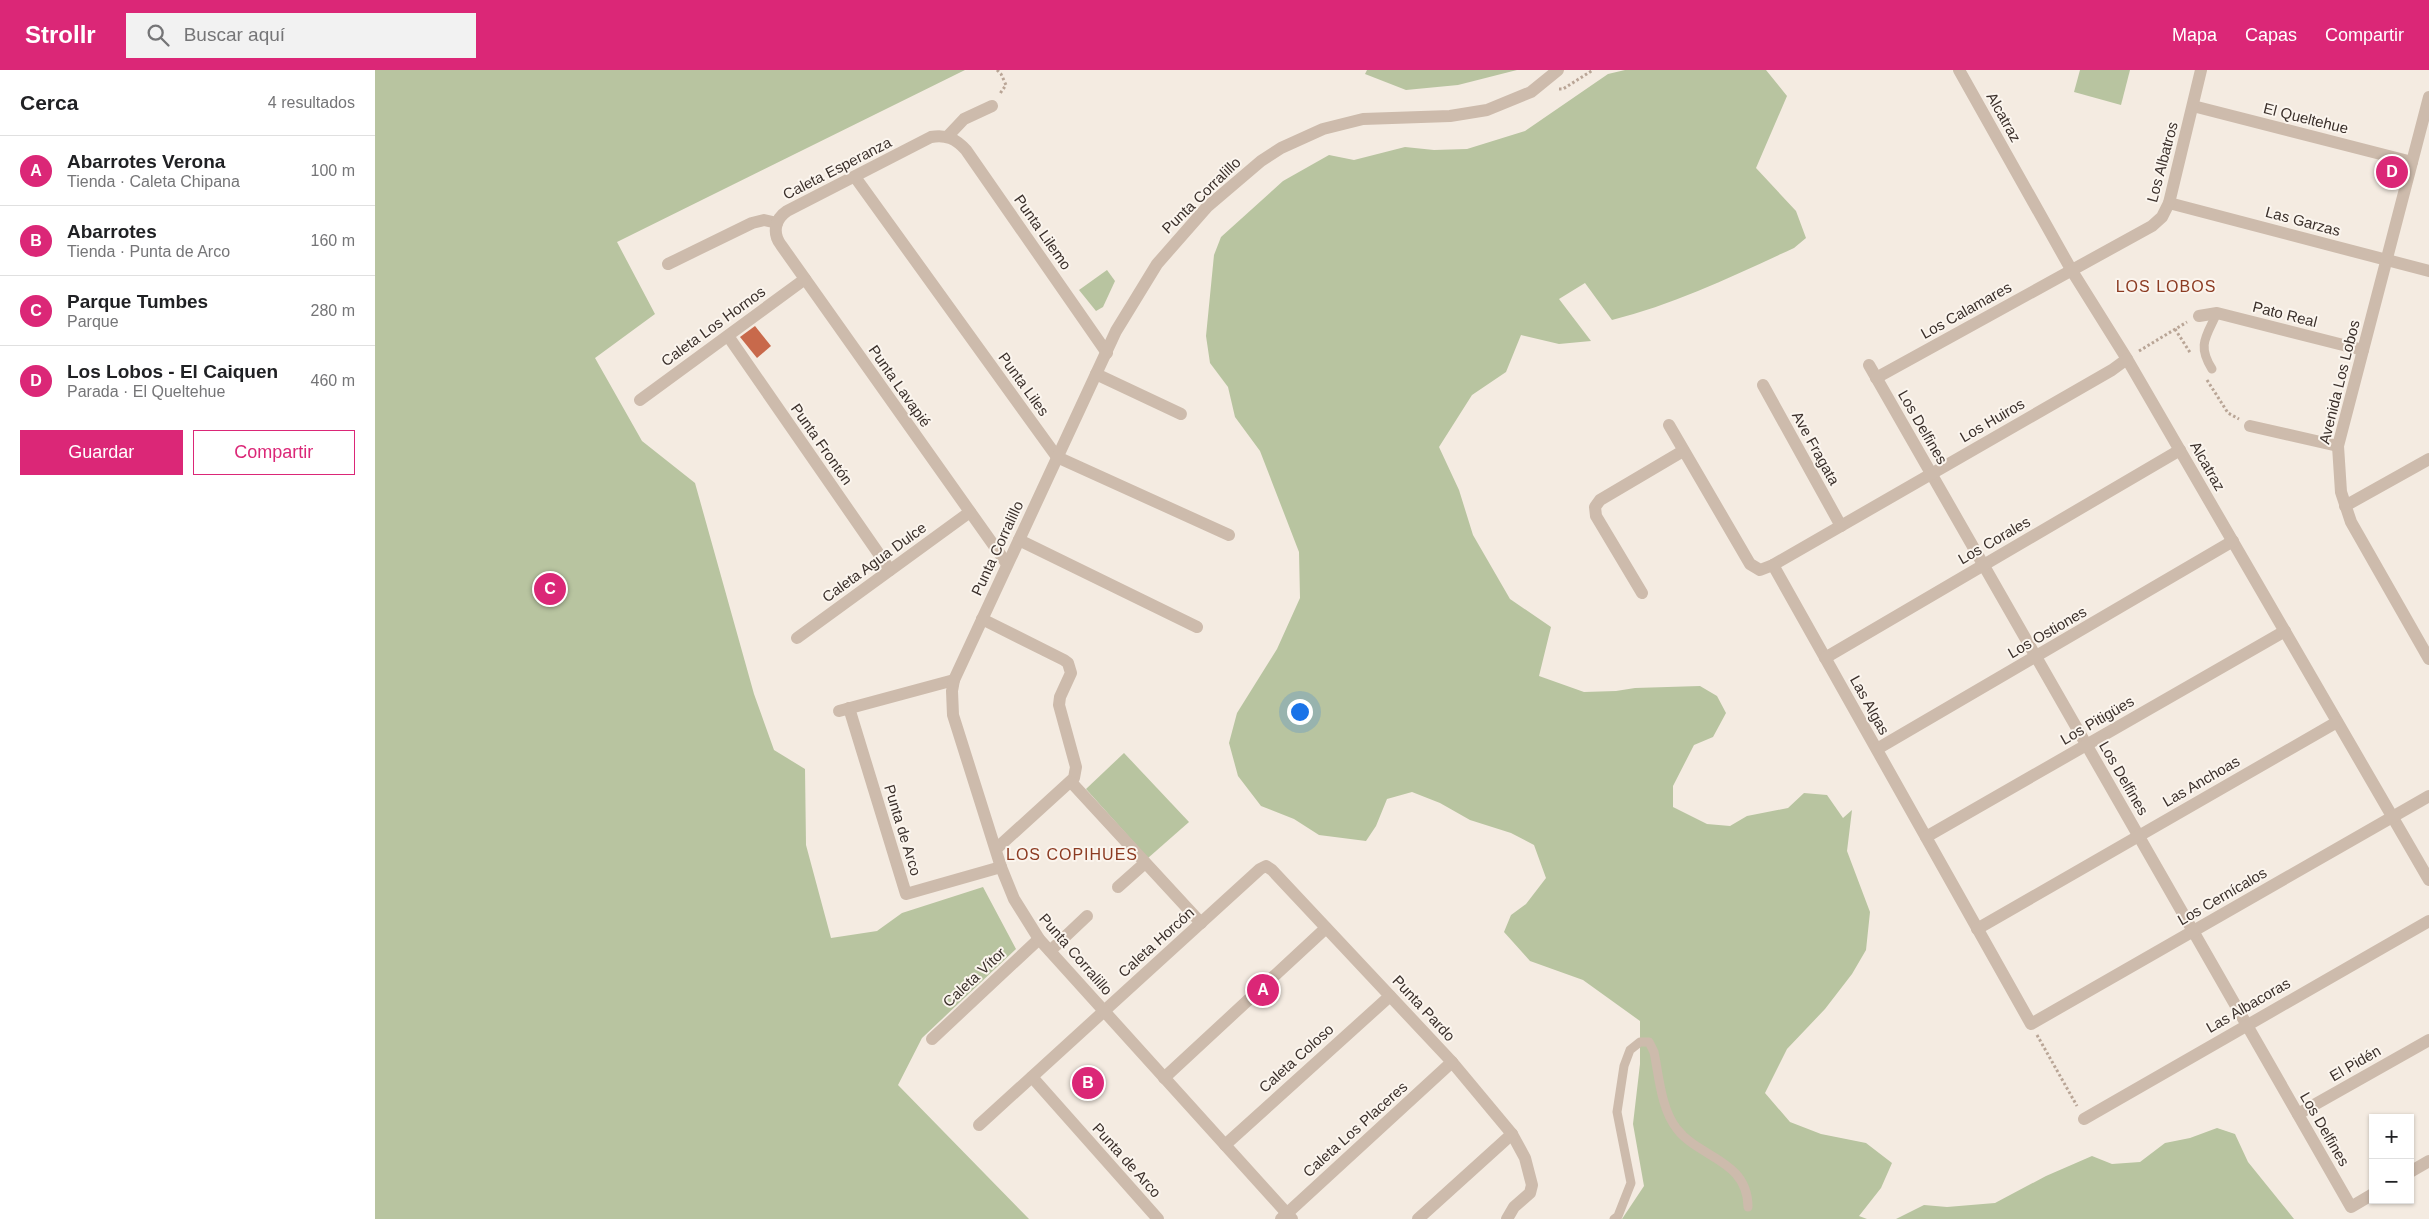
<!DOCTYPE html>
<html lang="es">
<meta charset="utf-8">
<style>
body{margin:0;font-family:Helvetica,sans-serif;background:#f2f2f2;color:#202124}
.controls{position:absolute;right:15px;bottom:15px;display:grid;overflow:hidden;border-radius:0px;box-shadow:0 1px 4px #0004}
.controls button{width:45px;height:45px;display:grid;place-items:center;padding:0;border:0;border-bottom:1px solid #e0e0e0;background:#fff;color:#202124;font:25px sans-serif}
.you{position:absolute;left:924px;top:641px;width:18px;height:18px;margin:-12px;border:4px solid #fff;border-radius:50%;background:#1a73e8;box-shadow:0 0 0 8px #1a73e833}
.badge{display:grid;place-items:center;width:32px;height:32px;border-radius:50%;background:#db2777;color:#fff;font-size:16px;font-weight:700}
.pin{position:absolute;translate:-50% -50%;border:2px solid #fff;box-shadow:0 1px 5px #0006}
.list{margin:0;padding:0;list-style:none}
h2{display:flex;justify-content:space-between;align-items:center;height:65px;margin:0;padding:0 20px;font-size:21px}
h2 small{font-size:16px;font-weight:400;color:#757577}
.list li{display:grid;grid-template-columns:32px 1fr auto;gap:15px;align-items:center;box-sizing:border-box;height:70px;padding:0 20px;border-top:1px solid #e0e0e0}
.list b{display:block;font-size:19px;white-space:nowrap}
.list p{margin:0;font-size:16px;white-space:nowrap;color:#757577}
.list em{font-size:16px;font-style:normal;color:#757577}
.actions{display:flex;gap:10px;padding:15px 20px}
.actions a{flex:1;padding:11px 0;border:1px solid #db2777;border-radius:0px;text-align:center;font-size:18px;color:#db2777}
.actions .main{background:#db2777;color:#fff}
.icon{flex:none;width:28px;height:28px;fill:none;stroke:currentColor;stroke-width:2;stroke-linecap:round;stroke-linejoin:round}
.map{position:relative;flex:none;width:2054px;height:1149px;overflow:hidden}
header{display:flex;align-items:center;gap:30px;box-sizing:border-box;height:70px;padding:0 25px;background:#db2777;color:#fff}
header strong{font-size:24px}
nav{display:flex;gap:28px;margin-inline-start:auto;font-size:18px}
.search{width:350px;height:45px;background:#f2f2f2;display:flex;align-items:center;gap:12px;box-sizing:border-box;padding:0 18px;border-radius:0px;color:#757577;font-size:19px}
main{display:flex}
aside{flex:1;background:#fff}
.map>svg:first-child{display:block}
.green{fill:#b8c4a0}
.building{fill:#c8694b}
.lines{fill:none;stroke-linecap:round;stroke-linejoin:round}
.path{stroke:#b9a596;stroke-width:3;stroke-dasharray:2.5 2.5;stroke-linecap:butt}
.service{stroke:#cdbbac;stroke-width:9}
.minor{stroke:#cdbbac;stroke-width:12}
.tertiary{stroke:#cdbbac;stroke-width:12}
.labels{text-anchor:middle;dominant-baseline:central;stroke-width:4;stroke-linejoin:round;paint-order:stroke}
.street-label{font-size:15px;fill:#3b302b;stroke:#fbf5ee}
.neighbourhood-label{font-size:16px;letter-spacing:1px;fill:#8c3b22;stroke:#fbf5ee}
</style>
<header>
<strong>Strollr</strong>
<div class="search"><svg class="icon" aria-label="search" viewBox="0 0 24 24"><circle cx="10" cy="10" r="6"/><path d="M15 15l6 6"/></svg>Buscar aquí</div>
<nav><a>Mapa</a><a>Capas</a><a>Compartir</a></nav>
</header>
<main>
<aside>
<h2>Cerca<small>4 resultados</small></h2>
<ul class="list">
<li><span class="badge">A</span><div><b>Abarrotes Verona</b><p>Tienda · Caleta Chipana</p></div><em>100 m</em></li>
<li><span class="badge">B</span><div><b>Abarrotes</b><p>Tienda · Punta de Arco</p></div><em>160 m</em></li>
<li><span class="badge">C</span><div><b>Parque Tumbes</b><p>Parque</p></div><em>280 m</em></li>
<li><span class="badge">D</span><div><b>Los Lobos - El Caiquen</b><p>Parada · El Queltehue</p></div><em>460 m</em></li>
</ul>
<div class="actions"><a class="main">Guardar</a><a>Compartir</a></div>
</aside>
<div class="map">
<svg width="2054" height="1149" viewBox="0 0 2054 1149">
<rect width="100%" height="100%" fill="#f4ebe1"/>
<g class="green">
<path d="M0,0H590L242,172L280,244L220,288L267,371L320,413L379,624L399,680L430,699L431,775L456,868L502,861L527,843L608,817L641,879L547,968L523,1015L654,1149H0Z"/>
<path d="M992,0H1142L1083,15L1031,20L990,4Z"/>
<path d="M1250,0H1391L1412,26L1381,98L1421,141L1431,168L1419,178C1360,205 1300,234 1237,250L1210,213L1184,229L1216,271L1184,274L1146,265L1131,302L1097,325L1064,377L1084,420L1098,465L1135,529L1176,557L1164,606L1209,622L1241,621L1260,618L1325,616L1342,626L1351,643L1338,667L1319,675L1298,716V737L1332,754L1355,756L1372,746L1413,738L1429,723L1452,725L1468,748L1477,740L1472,781L1495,842L1491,880L1477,904L1450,939L1412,979L1390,1023L1415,1052L1446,1064L1491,1073L1517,1093L1506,1118L1484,1146L1492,1149H1247L1269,1116L1258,1054L1265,994V951L1208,910L1155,891L1129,862L1136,845L1151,834L1171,808L1159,775L1136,763L1095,750L1065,733L1037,722L1012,729L1001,756L991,771L944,765L919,749L886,736L863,706L854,673L862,643L902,579L925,528L924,482L885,381L860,347L853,317L835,293L831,266L839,185L846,167L908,111L954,85L979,90L1030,77L1059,80L1092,79L1150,61L1233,4Z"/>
<path d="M1705,0H1755L1746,35L1699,22Z"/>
<path d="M732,200L740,211L728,237L721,241L704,220Z"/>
<path d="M749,683L814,752L773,788L711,719Z"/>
<path d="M1842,1058L1860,1064L1873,1092L1919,1149H1521L1549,1135L1572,1137L1620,1133L1671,1106L1717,1086L1737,1094L1765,1092L1790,1073L1815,1068Z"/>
</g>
<path class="building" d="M380,256L396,276L382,288L365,267Z"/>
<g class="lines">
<g class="path">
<path d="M622,0L626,4L631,15L624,25"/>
<path d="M1184,19H1188L1218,0"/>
<path d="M1800,259L1816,284"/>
<path d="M1764,281L1812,252"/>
<path d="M1832,310L1853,343L1864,349"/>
<path d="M1662,965L1702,1036"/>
</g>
<g class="service">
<path d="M1837,299C1822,275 1831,267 1842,243"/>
<path d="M1239,1149L1243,1146L1256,1113L1242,1042L1249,996L1255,980L1265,972H1274L1279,982C1284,1006 1286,1039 1302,1059C1324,1088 1373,1090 1373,1137"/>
</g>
<g class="minor">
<path d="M1584,0L1697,201L1752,289L2054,810"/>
<path d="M1818,36L2037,92"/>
<path d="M572,67L589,49L617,36"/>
<path d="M480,107L682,387L854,465"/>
<path d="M1794,133L2054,201"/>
<path d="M293,194L377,153L389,150L402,153"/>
<path d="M1824,246L1842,243L1988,280"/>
<path d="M353,266L515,500"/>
<path d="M1494,295L1976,1137L1998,1124"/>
<path d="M721,304L806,344"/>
<path d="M1501,308L1777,156L1787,147L1794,133L1826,0"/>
<path d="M1388,315L1466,456"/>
<path d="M265,330L430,209"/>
<path d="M1294,355L1375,494L1385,500L1398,495L1737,300L1752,289"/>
<path d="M1875,356L1963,376"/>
<path d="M1970,436L2054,389"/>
<path d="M644,470L822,557"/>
<path d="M632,494L406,175C397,163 400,149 412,141L556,67C571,64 581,69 591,80L732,283"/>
<path d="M1398,495L1656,954L2054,726"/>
<path d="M1267,523L1221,446L1220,437L1225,430L1308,381"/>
<path d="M607,549L689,590L693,593L696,603L685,627L684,635L701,697L699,708L621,779"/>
<path d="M422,568L595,442"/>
<path d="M1450,588L1805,380"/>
<path d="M474,638L531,824L626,797"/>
<path d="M464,641L579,610"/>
<path d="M1502,679L1858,471"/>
<path d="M696,712L826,853"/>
<path d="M1551,767L1910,561"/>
<path d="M743,817L770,793"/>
<path d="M1602,859L1962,652"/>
<path d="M675,881L712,846"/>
<path d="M557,969L664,869"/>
<path d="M657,1007L783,1149"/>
<path d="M789,1008L951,858"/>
<path d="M1923,1044L2054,970"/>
<path d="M1709,1049L2054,851"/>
<path d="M604,1055L885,799L891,796L897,800L1077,992L1137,1064L1150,1088L1157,1115L1155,1123L1139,1137L1132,1149"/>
<path d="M850,1075L1015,926"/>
<path d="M2035,1102L2054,1091"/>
<path d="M906,1149L1077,992"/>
<path d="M1043,1149L1137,1064"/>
</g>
<g class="tertiary">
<path d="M2054,27L1963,376L1966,422L1976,452L2054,589"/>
<path d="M917,1149L664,869L639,829L626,797L578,645L577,621L579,610L741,261L782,194L832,137L886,91L906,78L948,59L988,49L1075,46L1112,40L1156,22L1183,0"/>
</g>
</g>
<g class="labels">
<g class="street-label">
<text transform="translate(1629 47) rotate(61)">Alcatraz</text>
<text transform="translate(1931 48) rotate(14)">El Queltehue</text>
<text transform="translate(1787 92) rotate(-75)">Los Albatros</text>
<text transform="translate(462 98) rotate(-27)">Caleta Esperanza</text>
<text transform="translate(826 125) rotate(-44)">Punta Corralillo</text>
<text transform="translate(1928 151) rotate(15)">Las Garzas</text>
<text transform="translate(668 162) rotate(55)">Punta Lilemo</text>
<text transform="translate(1591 240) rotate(-29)">Los Calamares</text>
<text transform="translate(1910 244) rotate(14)">Pato Real</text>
<text transform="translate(338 256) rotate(-36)">Caleta Los Hornos</text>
<text transform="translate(1964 312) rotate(-76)">Avenida Los Lobos</text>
<text transform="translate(649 314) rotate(54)">Punta Liles</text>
<text transform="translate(525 316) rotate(55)">Punta Lavapié</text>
<text transform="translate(1617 350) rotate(-30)">Los Huiros</text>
<text transform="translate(1548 357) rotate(60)">Los Delfines</text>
<text transform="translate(447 374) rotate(55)">Punta Frontón</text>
<text transform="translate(1441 378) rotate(61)">Ave Fragata</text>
<text transform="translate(1833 396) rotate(60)">Alcatraz</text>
<text transform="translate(1619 470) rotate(-30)">Los Corales</text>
<text transform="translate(622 478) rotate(-65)">Punta Corralillo</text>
<text transform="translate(499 492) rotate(-36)">Caleta Agua Dulce</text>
<text transform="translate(1672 562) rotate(-30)">Los Ostiones</text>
<text transform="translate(1495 635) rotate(61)">Las Algas</text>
<text transform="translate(1722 650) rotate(-30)">Los Pitigües</text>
<text transform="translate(1749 708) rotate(60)">Los Delfines</text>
<text transform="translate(1826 711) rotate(-30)">Las Anchoas</text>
<text transform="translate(528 760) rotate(73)">Punta de Arco</text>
<text transform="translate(1847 826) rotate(-30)">Los Cernícalos</text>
<text transform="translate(781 872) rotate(-42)">Caleta Horcón</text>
<text transform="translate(701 884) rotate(49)">Punta Corralillo</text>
<text transform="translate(599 907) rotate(-43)">Caleta Vítor</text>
<text transform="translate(1873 935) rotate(-30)">Las Albacoras</text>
<text transform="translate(1049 938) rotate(47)">Punta Pardo</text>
<text transform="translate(921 988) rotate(-42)">Caleta Coloso</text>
<text transform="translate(1980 993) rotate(-30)">El Pidén</text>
<text transform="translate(980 1059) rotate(-42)">Caleta Los Placeres</text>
<text transform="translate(1950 1059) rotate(60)">Los Delfines</text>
<text transform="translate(752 1090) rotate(48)">Punta de Arco</text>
</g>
<g class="neighbourhood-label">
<text x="1791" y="216">LOS LOBOS</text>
<text x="697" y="784">LOS COPIHUES</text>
</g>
</g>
</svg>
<div class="controls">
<button>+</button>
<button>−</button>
</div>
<div class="you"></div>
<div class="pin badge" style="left:888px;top:920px">A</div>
<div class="pin badge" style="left:713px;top:1013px">B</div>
<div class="pin badge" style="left:175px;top:519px">C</div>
<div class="pin badge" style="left:2017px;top:102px">D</div>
</div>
</main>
